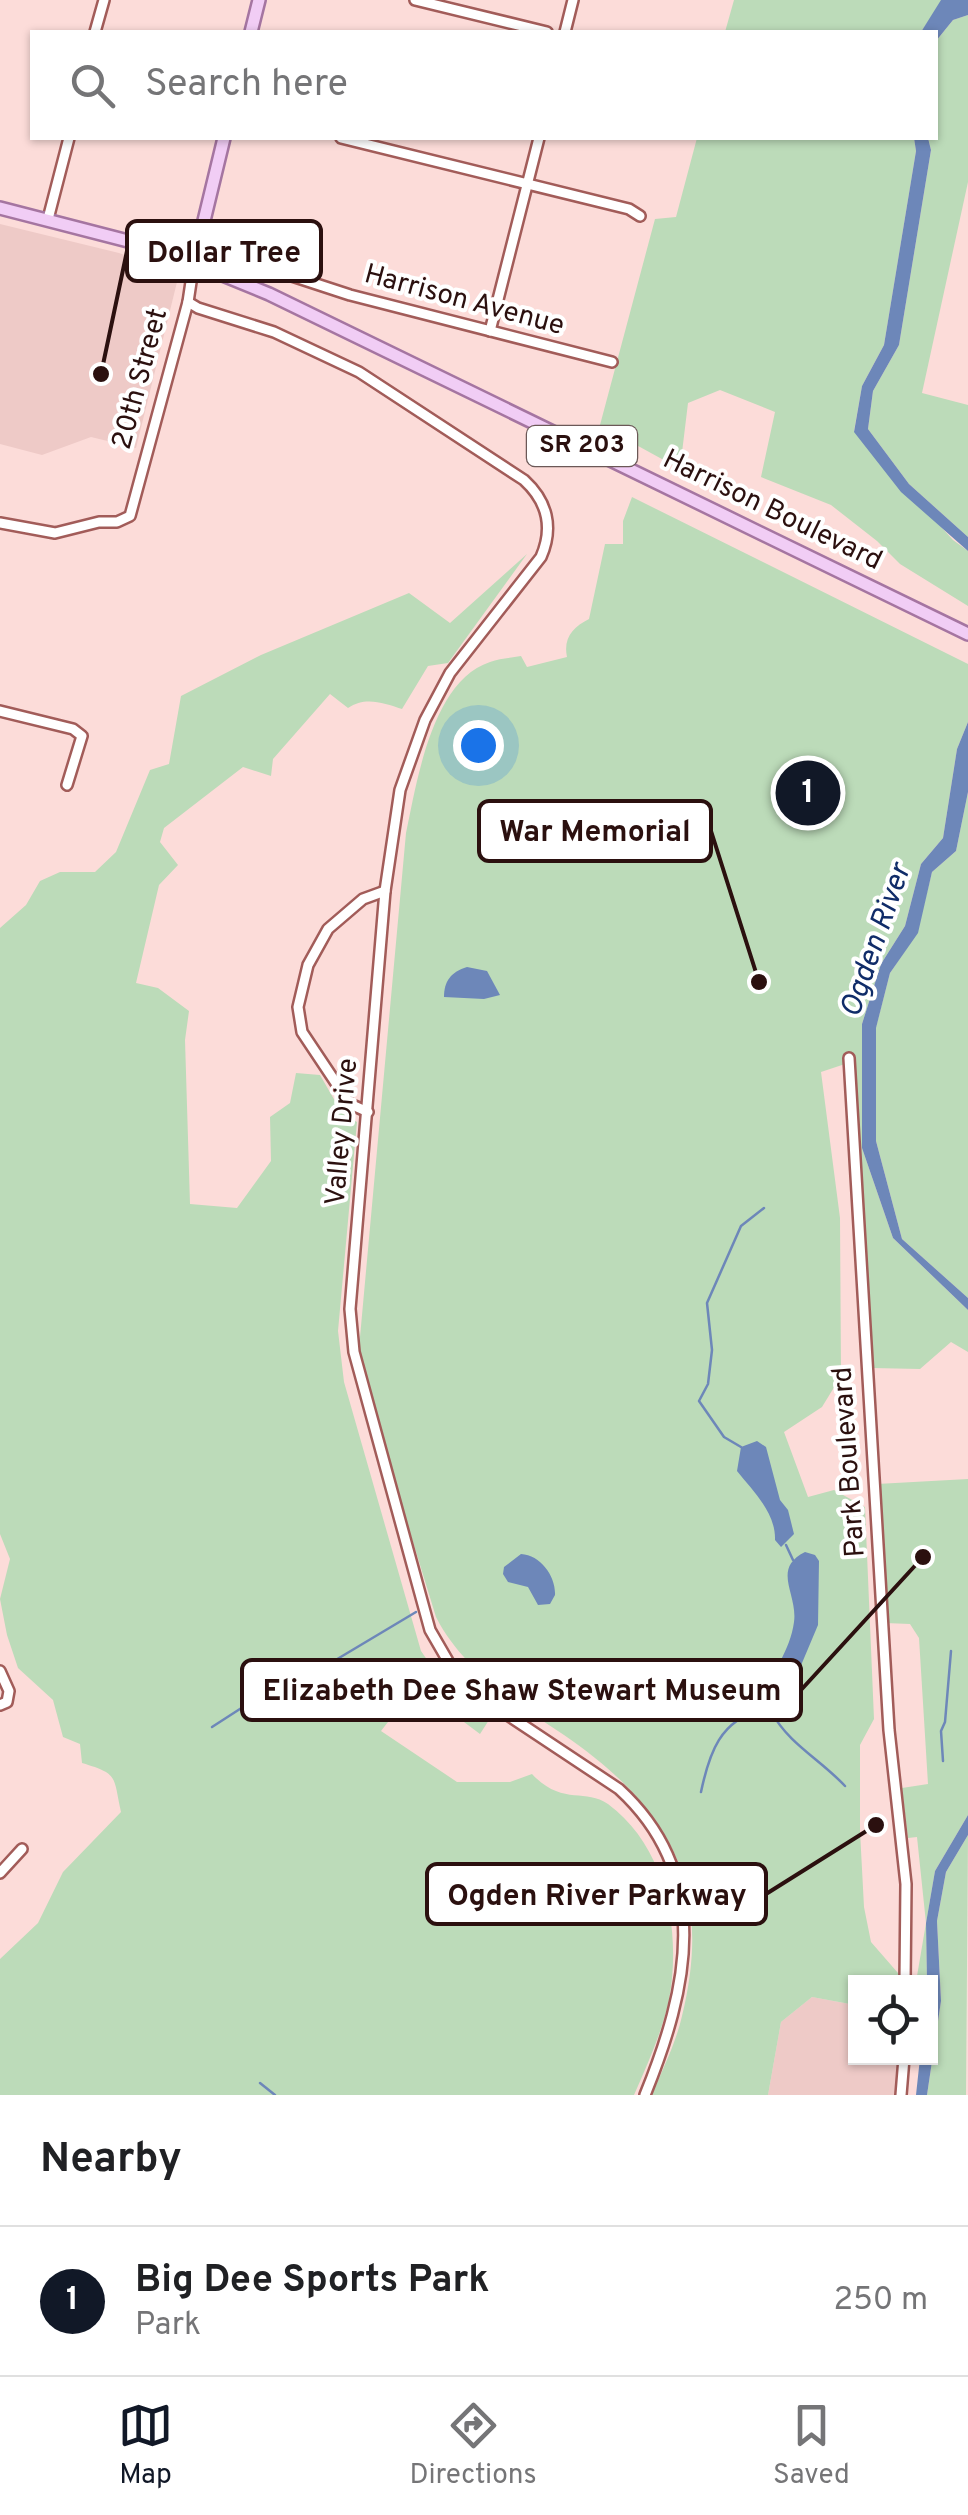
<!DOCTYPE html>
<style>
body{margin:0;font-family:Overpass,sans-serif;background:#f6f6f6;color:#202124}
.controls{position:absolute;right:30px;bottom:30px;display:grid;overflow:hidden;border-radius:0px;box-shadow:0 2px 8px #0004}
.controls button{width:90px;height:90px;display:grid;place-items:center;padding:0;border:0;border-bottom:2px solid #e0e0e0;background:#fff;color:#202124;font:50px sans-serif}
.you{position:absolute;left:478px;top:745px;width:35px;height:35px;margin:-25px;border:8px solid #fff;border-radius:50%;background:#1a73e8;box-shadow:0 0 0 15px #1a73e833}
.badge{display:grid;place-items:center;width:65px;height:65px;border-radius:50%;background:#111827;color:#fff;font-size:32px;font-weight:700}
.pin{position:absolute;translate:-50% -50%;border:5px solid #fff;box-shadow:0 2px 10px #0006}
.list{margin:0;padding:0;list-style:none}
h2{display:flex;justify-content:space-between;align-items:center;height:130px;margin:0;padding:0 40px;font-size:42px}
h2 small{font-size:32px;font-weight:400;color:#757577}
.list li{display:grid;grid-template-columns:65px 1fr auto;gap:30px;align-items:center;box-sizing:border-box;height:150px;padding:0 40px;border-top:2px solid #e0e0e0}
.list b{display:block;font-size:38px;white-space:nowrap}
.list p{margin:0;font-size:32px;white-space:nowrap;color:#757577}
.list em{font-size:32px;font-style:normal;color:#757577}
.icon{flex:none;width:55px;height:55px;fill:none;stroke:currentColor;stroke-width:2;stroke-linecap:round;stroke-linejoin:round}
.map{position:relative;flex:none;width:968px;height:2095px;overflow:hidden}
.search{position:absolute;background:#fff;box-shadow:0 2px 8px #0004;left:30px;right:30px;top:30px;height:110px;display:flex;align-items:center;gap:25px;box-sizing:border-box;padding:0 35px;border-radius:0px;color:#757577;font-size:38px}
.sheet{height:280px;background:#fff}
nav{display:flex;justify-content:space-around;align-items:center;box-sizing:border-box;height:140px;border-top:2px solid #e0e0e0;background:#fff;font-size:28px;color:#757577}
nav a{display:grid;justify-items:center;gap:5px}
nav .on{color:#111827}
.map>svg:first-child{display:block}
.built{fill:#eecac7}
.green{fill:#bcdbb9}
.water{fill:#6d87b9}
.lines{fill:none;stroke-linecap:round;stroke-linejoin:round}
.stream{stroke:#6d87b9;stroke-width:2.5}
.minor-casing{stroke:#a25c59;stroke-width:14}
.major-casing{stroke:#a575a1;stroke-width:16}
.minor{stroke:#fff;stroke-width:9}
.major{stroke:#f1cdf5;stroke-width:11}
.labels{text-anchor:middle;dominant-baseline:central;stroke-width:8;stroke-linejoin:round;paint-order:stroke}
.shield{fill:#fff;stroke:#6b5857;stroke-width:2.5}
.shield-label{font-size:25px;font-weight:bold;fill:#2b100f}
.street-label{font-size:28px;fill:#2b100f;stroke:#fff}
.water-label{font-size:30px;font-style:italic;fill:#102c69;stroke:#fff}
.leader{fill:none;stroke:#2b100f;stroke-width:4}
.callout-dot{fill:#2b100f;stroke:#fff;stroke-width:4}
.callout{fill:#fff;stroke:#2b100f;stroke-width:4}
.callout-label{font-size:30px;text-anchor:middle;font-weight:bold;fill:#2b100f}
</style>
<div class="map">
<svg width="968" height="2095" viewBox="0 0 968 2095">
<rect width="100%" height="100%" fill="#fcdcd9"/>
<g class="built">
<path d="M0,224L119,253L179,274L136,448L91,437L42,455L0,444Z"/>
<path d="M812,1997L855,2005L856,2058H898L895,2095H768L781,2022Z"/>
</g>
<g class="green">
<path d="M734,0H949L941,3L921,32H725Z"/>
<path d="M968,15V182L922,393L968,405V537L909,484L868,429L873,391L899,345L931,150L928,138H936V41L953,20Z"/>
<path d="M697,138H914L916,151L884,345L862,386L854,431L953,540L968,551V606L900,564L877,541L831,505L761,477L775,412L720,390L688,403L680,469L600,425L655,219L676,217Z"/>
<path d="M632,497L968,664V722L957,749L943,838L921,864L905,926L881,964L862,1024V1148L893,1238L968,1310V1352L951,1342L920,1369L872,1368L851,1062L821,1072L840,1218L841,1376L822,1407L784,1432L808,1497L834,1490L865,1507L874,1719L860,1745V1831L864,1907L871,1942L898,1973L899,1982H856L855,2005L812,1997L781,2022L768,2095H652C662,2070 676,2043 682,2016C714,1886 670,1808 564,1735C516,1703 463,1670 436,1617L375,1418L359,1348L406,833C417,781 432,681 490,662C500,658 511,658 521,656L527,667L567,657C563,638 573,627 589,619L605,544H623V521Z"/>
<path d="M527,554L448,663L428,666L402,709C384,703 365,696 348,708L330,694L273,759L271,776L243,767L164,828L160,842L178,865L159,885L136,983L158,988L189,1011L185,1040L190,1204L237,1208L271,1161L270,1117L290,1103L296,1073L320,1075L342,1113L357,1122L338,1331L344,1382L421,1651L439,1677L489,1720L480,1734L416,1686L381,1731L457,1782H510L532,1774C562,1806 585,1788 608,1804C661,1843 678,1915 672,1978C669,2018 650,2058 634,2095H0V1959L38,1923L63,1872L121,1812C113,1776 119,1774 82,1763L80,1744L63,1737L53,1700L18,1668L7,1635L0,1599L10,1559L0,1534V928L26,905L40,881L60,872H95L116,852L150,770L169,764L181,696L261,655L409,593L450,623Z"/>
<path d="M968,792V1298L902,1239L876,1141V1027L890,973L917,933L932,872L956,851Z"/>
<path d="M968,1479V1815L935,1871L926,1923L927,1982H916L926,1923L917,1837L908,1838L902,1788L928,1784L919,1638L910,1624L885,1623L877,1484Z"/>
<path d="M968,1835L966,2095H927L941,2001L937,1921L946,1872Z"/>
</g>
<g class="water">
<path d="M941,0H968V15L953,20L936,41V32H921Z"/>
<path d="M914,138H928L931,150L899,345L873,391L868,429L909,484L968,537V551L901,492L854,432L862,386L884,345L916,151Z"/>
<path d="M968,722V792L956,851L932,872L918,933L890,973L876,1028V1141L902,1239L968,1298V1310L893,1238L862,1148V1024L881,964L905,926L921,864L943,838L957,749Z"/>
<path d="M467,967L487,971L500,995L484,999L444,997C444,981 451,972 467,967Z"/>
<path d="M757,1441L766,1447L780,1500L788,1510L794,1534L781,1547L775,1540C776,1513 753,1491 737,1471L741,1447Z"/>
<path d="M805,1552L815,1555L819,1561L818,1625L794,1682L772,1713L767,1714L760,1704C769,1676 790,1653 794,1622C798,1594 771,1569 805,1552Z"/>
<path d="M521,1554C541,1555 556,1577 555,1595L550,1604L538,1605L528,1587L508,1582L503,1574L504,1567Z"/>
<path d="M968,1815V1835L946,1872L937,1921L941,2001L927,2095H916L920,2058H930V1982H927L926,1923L935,1871Z"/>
</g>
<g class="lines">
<g class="stream">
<path d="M741,1447L724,1437L699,1401L708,1384L712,1350L707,1303L741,1226L764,1208"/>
<path d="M786,1545L793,1560"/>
<path d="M255,1693L272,1698L416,1612"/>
<path d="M772,1713C789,1744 821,1760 845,1786"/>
<path d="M212,1727L243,1707L249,1699"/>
<path d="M943,1761L941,1731L945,1722L951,1651"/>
<path d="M701,1792C709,1754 720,1719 763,1710"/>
<path d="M260,2083L275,2095"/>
</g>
<defs>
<g id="minor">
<path d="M415,0L547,32"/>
<path d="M95,32L104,0"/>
<path d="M565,32L573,0"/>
<path d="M341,138L629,209L640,216"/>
<path d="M48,219L69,138"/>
<path d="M249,262L350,295L612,362"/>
<path d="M188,302L198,308L274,332L359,372L524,480C547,501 554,527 541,557L450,673L425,720L400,790L385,891L350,1309L354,1352L430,1630L452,1668L482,1698L619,1789C714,1876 688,1989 645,2095"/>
<path d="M490,331L539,138"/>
<path d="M0,523L55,533L99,522H117L130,516L188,302L194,262"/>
<path d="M0,711L73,729L82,736L67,785"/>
<path d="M849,1058L889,1730L906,1884L905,1982"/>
<path d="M368,1112L350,1104L302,1032L298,1007L308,965L328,929L363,899L385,891"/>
<path d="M0,1671L9,1691L7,1702L0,1705"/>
<path d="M0,1873L22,1849"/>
<path d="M901,2095L904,2058"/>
</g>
<g id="major">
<path d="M251,32L259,0"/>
<path d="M0,208L159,249L269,294L968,634"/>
<path d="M194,262L224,138"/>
</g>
</defs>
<use href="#minor" class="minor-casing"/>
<use href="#major" class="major-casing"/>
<use href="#minor" class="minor"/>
<use href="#major" class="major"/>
</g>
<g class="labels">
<rect class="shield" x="527" y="426" width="110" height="40" rx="8"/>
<g class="shield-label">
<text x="582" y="446">SR 203</text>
</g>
<g class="street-label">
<text transform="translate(464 301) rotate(15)">Harrison Avenue</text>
<text transform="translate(141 379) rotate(-75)">20th Street</text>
<text transform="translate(772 511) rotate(26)">Harrison Boulevard</text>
<text transform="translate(343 1132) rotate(-85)">Valley Drive</text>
<text transform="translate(850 1462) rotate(-94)">Park Boulevard</text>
</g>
<g class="water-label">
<text transform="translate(877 941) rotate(-71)">Ogden River</text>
</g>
</g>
<path class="leader" d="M101 374L127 251M759 982L711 831M923 1557L801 1690M876 1825L766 1894"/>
<g class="callout-dot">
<circle cx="101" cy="374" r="10"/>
<circle cx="759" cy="982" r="10"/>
<circle cx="923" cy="1557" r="10"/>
<circle cx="876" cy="1825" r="10"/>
</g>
<g class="callout">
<rect x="127" y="221" width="194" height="60" rx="10"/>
<rect x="479" y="801" width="232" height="60" rx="10"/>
<rect x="242" y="1660" width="559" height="60" rx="10"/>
<rect x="427" y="1864" width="339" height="60" rx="10"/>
</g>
<g class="callout-label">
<text x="224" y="262">Dollar Tree</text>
<text x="595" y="841">War Memorial</text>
<text x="522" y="1700">Elizabeth Dee Shaw Stewart Museum</text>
<text x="597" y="1905">Ogden River Parkway</text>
</g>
</svg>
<div class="controls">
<button><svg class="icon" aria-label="locate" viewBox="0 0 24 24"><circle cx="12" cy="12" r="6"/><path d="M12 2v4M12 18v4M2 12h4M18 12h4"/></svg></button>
</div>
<div class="you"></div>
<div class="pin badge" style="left:808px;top:793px">1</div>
<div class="search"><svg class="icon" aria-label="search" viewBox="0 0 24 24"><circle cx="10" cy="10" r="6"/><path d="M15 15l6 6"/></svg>Search here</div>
</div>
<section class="sheet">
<h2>Nearby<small></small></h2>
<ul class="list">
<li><span class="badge">1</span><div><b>Big Dee Sports Park</b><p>Park</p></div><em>250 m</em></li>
</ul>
</section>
<nav>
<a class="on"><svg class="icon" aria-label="map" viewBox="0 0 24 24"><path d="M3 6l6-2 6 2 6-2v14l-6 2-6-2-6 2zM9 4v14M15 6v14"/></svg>Map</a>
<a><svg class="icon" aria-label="directions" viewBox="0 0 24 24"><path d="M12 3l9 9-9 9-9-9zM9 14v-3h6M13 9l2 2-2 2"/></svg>Directions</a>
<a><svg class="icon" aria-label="saved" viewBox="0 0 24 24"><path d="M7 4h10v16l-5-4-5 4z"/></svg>Saved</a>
</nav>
